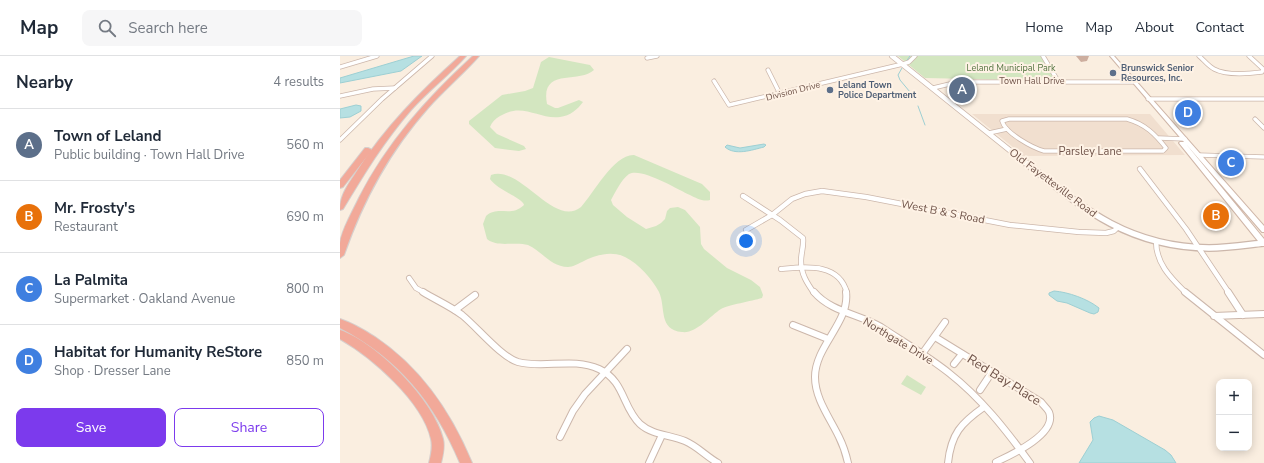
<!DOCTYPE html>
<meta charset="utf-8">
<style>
body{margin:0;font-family:"Nunito Sans",sans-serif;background:#f6f6f7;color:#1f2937}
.controls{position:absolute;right:12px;bottom:12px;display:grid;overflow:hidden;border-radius:8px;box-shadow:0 2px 10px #0003}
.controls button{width:36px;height:36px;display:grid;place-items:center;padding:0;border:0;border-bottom:1px solid #e0e1e3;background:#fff;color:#1f2937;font:20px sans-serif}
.you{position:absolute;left:406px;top:185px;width:14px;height:14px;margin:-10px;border:3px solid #fff;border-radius:50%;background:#1a73e8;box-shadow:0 0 0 6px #1a73e833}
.badge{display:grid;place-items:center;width:26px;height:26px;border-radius:50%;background:#7c3aed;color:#fff;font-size:13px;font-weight:700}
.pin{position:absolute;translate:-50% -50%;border:2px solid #fff;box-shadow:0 1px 4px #0006}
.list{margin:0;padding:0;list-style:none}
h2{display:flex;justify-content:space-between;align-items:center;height:52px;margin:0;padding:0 16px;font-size:17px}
h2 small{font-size:13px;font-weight:400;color:#747a83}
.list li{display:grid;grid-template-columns:26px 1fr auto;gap:12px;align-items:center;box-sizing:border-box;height:72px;padding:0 16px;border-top:1px solid #e0e1e3}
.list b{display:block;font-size:15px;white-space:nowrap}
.list p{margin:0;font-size:13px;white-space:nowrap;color:#747a83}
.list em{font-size:13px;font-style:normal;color:#747a83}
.actions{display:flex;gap:8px;padding:12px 16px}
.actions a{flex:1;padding:9px 0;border:1px solid #7c3aed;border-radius:8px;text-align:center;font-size:14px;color:#7c3aed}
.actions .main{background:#7c3aed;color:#fff}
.icon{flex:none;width:22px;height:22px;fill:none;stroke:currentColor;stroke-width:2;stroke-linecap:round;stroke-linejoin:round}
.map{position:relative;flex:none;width:924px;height:407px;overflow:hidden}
header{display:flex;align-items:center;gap:24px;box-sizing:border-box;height:56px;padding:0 20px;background:#fff;border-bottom:1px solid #e0e1e3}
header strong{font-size:19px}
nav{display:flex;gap:22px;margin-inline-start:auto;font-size:14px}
.search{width:280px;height:36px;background:#f6f6f7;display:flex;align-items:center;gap:10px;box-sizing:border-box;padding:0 14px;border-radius:8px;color:#747a83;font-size:15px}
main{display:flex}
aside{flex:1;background:#fff}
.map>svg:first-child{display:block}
.residential{fill:#f1dfcf}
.green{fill:#d3e6c0}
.water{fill:#b6e0e2;stroke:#9dcfd3}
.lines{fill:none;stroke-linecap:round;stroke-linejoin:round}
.stream{stroke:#9dcfd3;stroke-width:1}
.minor-far2-casing{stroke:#ccb7ab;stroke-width:5}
.minor-far1-casing{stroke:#ccb7ab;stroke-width:6}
.minor-casing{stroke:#ccb7ab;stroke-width:8}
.tertiary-far1-casing{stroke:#ccb7ab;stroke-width:6}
.tertiary-casing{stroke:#ccb7ab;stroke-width:8}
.secondary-casing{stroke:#cfb6a8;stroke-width:2}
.motorway-casing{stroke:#d7cfcc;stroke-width:2}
.minor-far2{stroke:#fff;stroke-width:3.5}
.minor-far1{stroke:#fff;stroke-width:4.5}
.minor{stroke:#fff;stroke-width:6}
.tertiary-far1{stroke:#fff;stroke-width:4.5}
.tertiary{stroke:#fff;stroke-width:5.5}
.secondary{fill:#fff;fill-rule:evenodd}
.motorway{fill:#f2a999;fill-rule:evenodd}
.wall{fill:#cdae9f}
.service-dot{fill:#5c6f8a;stroke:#fef2e5;stroke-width:1.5}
.labels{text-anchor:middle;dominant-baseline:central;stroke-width:4;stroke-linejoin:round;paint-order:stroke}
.far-park-label{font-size:9px;fill:#557542;stroke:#fef2e5}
.far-service-label{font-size:9px;font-weight:bold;fill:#4e5e75;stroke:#fef2e5;text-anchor:start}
.far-street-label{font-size:9px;fill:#6f5349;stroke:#fef2e5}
.street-label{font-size:11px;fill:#6f5349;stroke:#fef2e5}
.near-street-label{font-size:13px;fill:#6f5349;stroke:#fef2e5}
</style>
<header>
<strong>Map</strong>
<div class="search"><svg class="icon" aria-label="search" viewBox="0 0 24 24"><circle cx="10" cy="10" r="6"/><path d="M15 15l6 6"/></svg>Search here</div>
<nav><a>Home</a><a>Map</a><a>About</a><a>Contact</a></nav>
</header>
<main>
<aside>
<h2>Nearby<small>4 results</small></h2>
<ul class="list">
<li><span class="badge" style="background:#5c6f8a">A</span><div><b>Town of Leland</b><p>Public building · Town Hall Drive</p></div><em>560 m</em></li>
<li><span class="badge" style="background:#e8710a">B</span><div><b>Mr. Frosty's</b><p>Restaurant</p></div><em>690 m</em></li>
<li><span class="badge" style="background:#3f7fe0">C</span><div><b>La Palmita</b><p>Supermarket · Oakland Avenue</p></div><em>800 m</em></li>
<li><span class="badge" style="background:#3f7fe0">D</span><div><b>Habitat for Humanity ReStore</b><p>Shop · Dresser Lane</p></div><em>850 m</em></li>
</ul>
<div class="actions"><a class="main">Save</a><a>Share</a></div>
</aside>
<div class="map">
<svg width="924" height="407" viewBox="0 0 924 407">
<rect width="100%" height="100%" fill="#faeee0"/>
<path class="residential" d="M632,58H810L845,99L684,100Z"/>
<g class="green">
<path d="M558,0H702L718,25L585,22Z"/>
<path d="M209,1L250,9L254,14C239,28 200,11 207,48L215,52H218L239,44L243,46C238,53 230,60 220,61C199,64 183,46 160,60C155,63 152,66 150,71L157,78L184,90L186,93L179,95L155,92L129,68V65L162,39L185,35L193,32L201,6Z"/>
<path d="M294,99L362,128L370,136V144C363,146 356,142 350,139C337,133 301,111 289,118C281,124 276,135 271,144L273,149L287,161L306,173L316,170L321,167L325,163L327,155L330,152L338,151L345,154L360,171L361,188L364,193L387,212L411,224L420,231L423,239L422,242C412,245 388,249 381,253C370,260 356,278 342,276C318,274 326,251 319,236C312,223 299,208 285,201C271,194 255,199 242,206C237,208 233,211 228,211C211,211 202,195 188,189C175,185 158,192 147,183L143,168L146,160C159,149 170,162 184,149C183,142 157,134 150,123L151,119C180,108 214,173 241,151C253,138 274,98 294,99Z"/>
<path d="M567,319L586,331L581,339L561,328Z"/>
</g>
<g class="water">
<path d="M74,0H82L61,15L0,27V22Z"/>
<path d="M16,49L21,50V55L10,61L0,62V53Z"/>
<path d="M424,88L426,89L424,91C412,94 395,100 385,91L387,89L400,92Z"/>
<path d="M714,235C728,236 748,243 759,252L758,256L754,258L750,257L727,247L717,245L709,239V237Z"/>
<path d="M759,360L773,364L825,394L831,399L836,407H739L753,384L750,366L754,362Z"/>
</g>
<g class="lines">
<g class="stream">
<path d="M565,7L570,0"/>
<path d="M562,12L558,19L560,24L570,36"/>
<path d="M578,50L585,69"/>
</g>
<defs>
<g id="minor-far2">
<path d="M703,0L718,25"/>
<path d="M859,0C864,4 868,10 874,13C887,20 907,18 922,16L923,13L909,0"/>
<path d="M307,2L317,0"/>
<path d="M0,11L37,0"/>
<path d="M428,14L440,38"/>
<path d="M374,25L389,49L563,8L569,6L575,0"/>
<path d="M593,32L618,26H793"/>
<path d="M0,40L33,33L55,32"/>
<path d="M808,43H924"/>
<path d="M669,63H787C805,68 815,78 826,92L823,95H704C693,92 665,77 662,65Z"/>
<path d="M915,63L924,72"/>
<path d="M649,77L667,73"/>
<path d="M819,82L845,83"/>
<path d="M0,84L42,43L92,0"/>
<path d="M859,99L924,101"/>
</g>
<g id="minor-far1">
<path d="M800,113L846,173L889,237"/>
<path d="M403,140L440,164L463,182C464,190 461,197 461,205C461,218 467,227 474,237"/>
<path d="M406,174L432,159L452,143L465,138L482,135L526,141L670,169L739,176L766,177L774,175L778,171"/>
<path d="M816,185C816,208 831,222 846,237"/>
<path d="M441,213C465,211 499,206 507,237"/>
<path d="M69,222L76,232L85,237"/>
</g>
<g id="minor">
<path d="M83,236C96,244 110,250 122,259C137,271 161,301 178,306C204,313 233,301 259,313C285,325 282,351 300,368C312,379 331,379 345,385C357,390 367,401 378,407"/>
<path d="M474,236C491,256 519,258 541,271C562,285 589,301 609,317C641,342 666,374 690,407"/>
<path d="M506,236C510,266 475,290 475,321C475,343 490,362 499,381C503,389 506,398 508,407"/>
<path d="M845,236L924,299"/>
<path d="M888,236L903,259"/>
<path d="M115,254L135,239"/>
<path d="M874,260L924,258"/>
<path d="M453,269L488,283"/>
<path d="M595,281L701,346C703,349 707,352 709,356C718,378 671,399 656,406"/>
<path d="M582,298L605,266"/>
<path d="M614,308L622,298"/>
<path d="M640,334L652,316"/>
<path d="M220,381L233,355L245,338L287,293"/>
<path d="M309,407L322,379"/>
<path d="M608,407C611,378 621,367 644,351"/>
</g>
<path id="tertiary-far1" d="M552,0L682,104"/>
<path id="tertiary" d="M681,103C742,152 787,191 869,192C888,192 906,189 924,187"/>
<path id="secondary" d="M770,0H774L924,170V176H922L846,88L924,183V190H922L839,87L840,86H844Z"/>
<g id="motorway">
<path d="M120,0H126C109,19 88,35 71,54C44,85 24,118 3,153L0,154C0,138 9,128 17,115C45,71 81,35 120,0Z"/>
<path d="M133,0H139C123,18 104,34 88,52C49,96 23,144 4,199L0,202C0,197 0,192 0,187C2,173 13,155 19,142C47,87 87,42 133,0Z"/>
<path d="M25,92H28L32,94L3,131L0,132V124Z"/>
<path d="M0,263C12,267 24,274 35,281C81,312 111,356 132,407H120C95,347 58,302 0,272Z"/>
<path d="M0,274C37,287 94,344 103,383C105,391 103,399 101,407H89C91,399 93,391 91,383C83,346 32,301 0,283Z"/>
</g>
</defs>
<use href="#minor-far2" class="minor-far2-casing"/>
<use href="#minor-far1" class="minor-far1-casing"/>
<use href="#minor" class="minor-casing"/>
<use href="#tertiary-far1" class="tertiary-far1-casing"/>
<use href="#tertiary" class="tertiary-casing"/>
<use href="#secondary" class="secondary-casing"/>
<use href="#motorway" class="motorway-casing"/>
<use href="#minor-far2" class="minor-far2"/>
<use href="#minor-far1" class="minor-far1"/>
<use href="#minor" class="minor"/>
<use href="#tertiary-far1" class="tertiary-far1"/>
<use href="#tertiary" class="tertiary"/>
<use href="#secondary" class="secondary"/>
<use href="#motorway" class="motorway"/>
</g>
<path class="wall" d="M736,0H749L747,5L741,6Z"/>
<g class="service-dot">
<circle cx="773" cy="17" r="4"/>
<circle cx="490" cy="34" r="4"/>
</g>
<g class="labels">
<g class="far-park-label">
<text x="671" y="12">Leland Municipal Park</text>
</g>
<g class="far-service-label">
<text x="781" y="12">Brunswick Senior<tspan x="781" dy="10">Resources, Inc.</tspan></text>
<text x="498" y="29">Leland Town<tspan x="498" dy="10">Police Department</tspan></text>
</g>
<g class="far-street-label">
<text x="692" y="25">Town Hall Drive</text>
<text transform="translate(453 35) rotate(-14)">Division Drive</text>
</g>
<g class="street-label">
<text x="750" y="95">Parsley Lane</text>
<text transform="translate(713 127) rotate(37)">Old Fayetteville Road</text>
<text transform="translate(603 156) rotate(11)">West B &amp; S Road</text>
<text transform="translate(558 285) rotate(31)">Northgate Drive</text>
</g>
<g class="near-street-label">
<text transform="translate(664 324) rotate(32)">Red Bay Place</text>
</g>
</g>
</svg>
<div class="controls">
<button>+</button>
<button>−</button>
</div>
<div class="you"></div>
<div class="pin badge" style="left:622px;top:34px;background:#5c6f8a">A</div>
<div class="pin badge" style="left:876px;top:160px;background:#e8710a">B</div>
<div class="pin badge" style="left:891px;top:107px;background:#3f7fe0">C</div>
<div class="pin badge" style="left:848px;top:57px;background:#3f7fe0">D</div>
</div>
</main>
